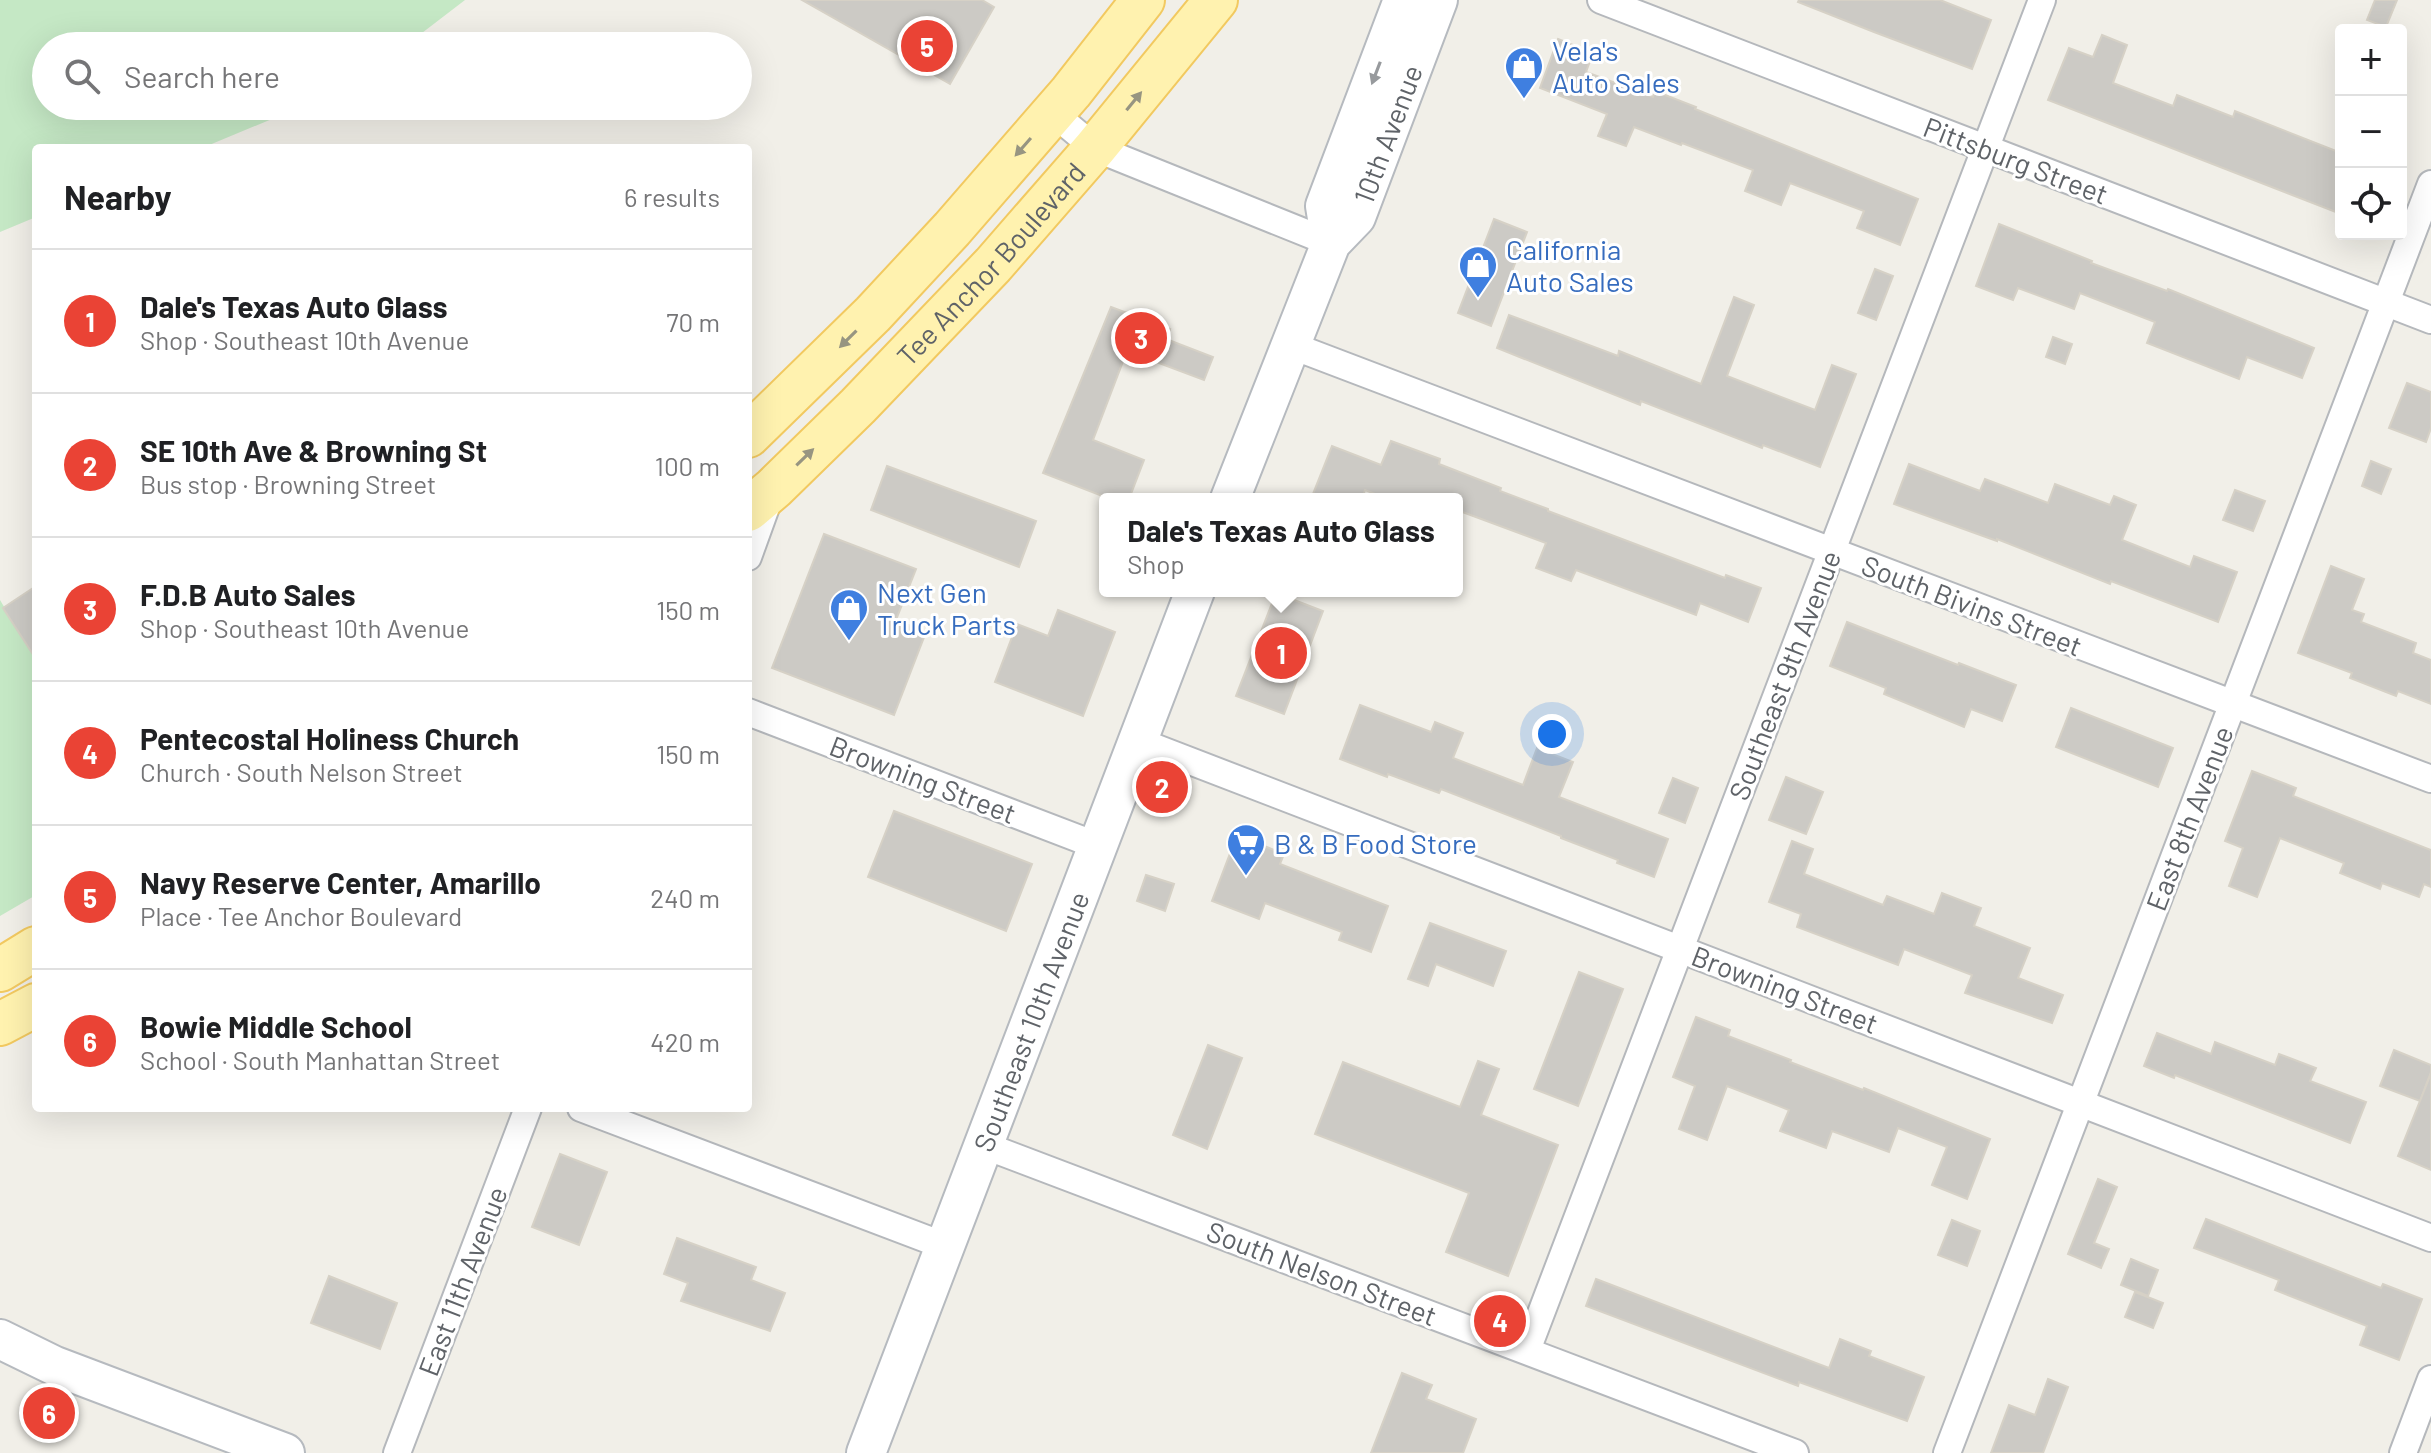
<!DOCTYPE html>
<meta charset="utf-8">
<style>
body{margin:0;font-family:Barlow,sans-serif;background:#f2f2f2;color:#202124}
.controls{position:absolute;right:24px;top:24px;display:grid;overflow:hidden;border-radius:8px;box-shadow:0 8px 32px #0002}
.controls button{width:72px;height:72px;display:grid;place-items:center;padding:0;border:0;border-bottom:2px solid #e0e0e0;background:#fff;color:#202124;font:40px sans-serif}
.you{position:absolute;left:1552px;top:734px;width:28px;height:28px;margin:-20px;border:6px solid #fff;border-radius:50%;background:#1a73e8;box-shadow:0 0 0 12px #1a73e833}
.badge{display:grid;place-items:center;width:52px;height:52px;border-radius:50%;background:#ea4335;color:#fff;font-size:26px;font-weight:700}
.pin{position:absolute;translate:-50% -50%;border:4px solid #fff;box-shadow:0 2px 8px #0006}
.popup{position:absolute;left:1099px;top:493px;width:364px;height:104px;box-sizing:border-box;display:grid;place-content:center;border-radius:8px;background:#fff;filter:drop-shadow(0 2px 6px #0005);font-size:26px;white-space:nowrap;color:#757577}
.popup b{font-size:30px;color:#202124}
.popup::after{content:'';position:absolute;left:50%;top:100%;margin-left:-16px;border:16px solid transparent;border-top-color:#fff}
.list{margin:0;padding:0;list-style:none}
h2{display:flex;justify-content:space-between;align-items:center;height:104px;margin:0;padding:0 32px;font-size:34px}
h2 small{font-size:26px;font-weight:400;color:#757577}
.list li{display:grid;grid-template-columns:52px 1fr auto;gap:24px;align-items:center;box-sizing:border-box;height:144px;padding:0 32px;border-top:2px solid #e0e0e0}
.list b{display:block;font-size:30px;white-space:nowrap}
.list p{margin:0;font-size:26px;white-space:nowrap;color:#757577}
.list em{font-size:26px;font-style:normal;color:#757577}
.icon{flex:none;width:44px;height:44px;fill:none;stroke:currentColor;stroke-width:2;stroke-linecap:round;stroke-linejoin:round}
.map{position:relative;flex:none;width:2431px;height:1453px;overflow:hidden}
.search{position:absolute;background:#fff;box-shadow:0 8px 32px #0002;left:32px;top:32px;width:720px;height:88px;display:flex;align-items:center;gap:20px;box-sizing:border-box;padding:0 28px;border-radius:44px;color:#757577;font-size:30px}
.panel{position:absolute;background:#fff;box-shadow:0 8px 32px #0002;left:32px;top:144px;width:720px;height:968px;border-radius:8px}
.map>svg:first-child{display:block}
.green{fill:#c5e8c5}
.building{fill:#cccac5;stroke:#d6d1c6;stroke-width:2}
.lines{fill:none;stroke-linecap:round;stroke-linejoin:round}
.street-casing{stroke:#b5b8bc;stroke-width:30}
.secondary-casing{stroke:#b6babf;stroke-width:42}
.primary-casing{stroke:#f2c960;stroke-width:46}
.street{stroke:#fff;stroke-width:26}
.secondary{stroke:#fff;stroke-width:38}
.primary{stroke:#fff2af;stroke-width:42}
.oneway{fill:#979a9d}
.oneway2{fill:#979581}
.labels{text-anchor:middle;dominant-baseline:central;stroke-width:6;stroke-linejoin:round;paint-order:stroke}
.shop-label{font-size:28px;fill:#366cbe;stroke:#fff;text-anchor:start}
.street-label{font-size:28px;fill:#5f6368;stroke:#fff}
</style>
<div class="map">
<svg width="2431" height="1453" viewBox="0 0 2431 1453">
<rect width="100%" height="100%" fill="#f1efe8"/>
<g class="green">
<path d="M0,0H465L405,46H46V106H303L202,148H36V217L0,232Z"/>
<path d="M0,600L36,660V895L0,916Z"/>
</g>
<g class="building">
<path d="M802,0H982L994,7L950,84Z"/>
<path d="M1799,0H1940L1991,20L1972,69L1874,32L1798,2Z"/>
<path d="M2375,0H2397L2386,27L2367,20Z"/>
<path d="M2102,35L2127,45L2113,83L2173,106L2177,95L2233,117L2235,111L2341,153V214L2048,100L2069,48L2093,57Z"/>
<path d="M1558,39L1593,53L1586,72L1653,97L1655,91L1696,107L1695,109L1918,199L1900,245L1857,228L1864,211L1790,183L1781,205L1745,191L1753,170L1682,143L1681,145L1634,127L1626,146L1598,136L1607,114L1540,88Z"/>
<path d="M1494,219L1527,232L1491,326L1458,313Z"/>
<path d="M1999,224L2092,261L2091,263L2167,291L2168,289L2314,348L2302,378L2247,357L2239,379L2147,343L2155,322L2080,293L2074,309L2018,288L2013,300L1976,286Z"/>
<path d="M1875,269L1893,276L1876,320L1858,313Z"/>
<path d="M1734,297L1754,305L1727,376L1815,410L1832,365L1856,374L1820,467L1763,445L1762,448L1641,401L1640,405L1497,348L1509,315L1618,356L1619,351L1701,384Z"/>
<path d="M1111,307L1170,329L1166,339L1213,357L1204,380L1127,351L1093,440L1144,460L1129,499H1110L1043,473Z"/>
<path d="M2053,337L2072,344L2065,364L2046,357Z"/>
<path d="M2407,383L2431,392V428L2426,442L2389,428Z"/>
<path d="M1391,441L1440,459L1439,464L1501,488L1500,491L1548,509V511L1725,578L1726,575L1761,588L1748,622L1700,603L1696,615L1576,570L1571,581L1536,568L1546,543L1457,510V499H1388L1365,490L1362,499H1311L1332,446L1381,465Z"/>
<path d="M2371,461L2391,469L2381,494L2362,486Z"/>
<path d="M1909,464L1980,491L1985,479L2048,503L2055,484L2110,505L2114,496L2136,505L2122,540L2190,567L2194,556L2237,572L2218,622L2111,581L2110,584L1997,539V541L1894,504Z"/>
<path d="M887,466L1036,521L1019,567L871,510Z"/>
<path d="M2235,490L2265,501L2253,531L2223,520Z"/>
<path d="M824,534L916,569L896,620L926,632L894,715L772,668Z"/>
<path d="M2331,566L2364,579L2352,610L2364,614L2361,622L2416,643L2413,653L2431,660V704L2398,691L2396,696L2350,678L2352,673L2298,653Z"/>
<path d="M36,586V659L3,608Z"/>
<path d="M1276,593L1323,611L1284,714L1236,696Z"/>
<path d="M1058,610L1115,632L1083,716L995,682L1017,624L1048,636Z"/>
<path d="M1847,622L1958,665L1959,663L2016,685L2002,721L1971,709L1964,727L1884,694L1886,688L1830,666Z"/>
<path d="M1360,705L1431,732L1435,722L1463,733L1453,758L1523,785L1537,748L1573,762L1559,797L1668,839L1654,877L1617,863L1618,860L1561,838V836L1441,789L1439,793L1388,774L1387,777L1340,759Z"/>
<path d="M2071,708L2173,748L2158,787L2056,747Z"/>
<path d="M2252,771L2296,788L2293,796L2431,850V887L2424,884L2419,897L2382,883L2380,889L2340,873L2344,863L2280,838L2257,897L2229,886L2243,848L2225,841Z"/>
<path d="M1786,777L1823,792L1806,834L1769,820Z"/>
<path d="M1673,778L1698,788L1685,823L1659,813Z"/>
<path d="M894,811L1032,864L1006,931L868,877Z"/>
<path d="M1237,835L1284,854L1280,864L1388,906L1371,952L1339,940L1342,932L1265,903L1259,919L1212,901Z"/>
<path d="M1792,841L1813,849L1804,874L1883,905L1887,896L1934,914L1942,893L1981,908L1974,926L2030,948L2018,978L2063,995L2052,1023L1965,993L1972,975L1904,949L1898,965L1797,927L1801,914L1769,902Z"/>
<path d="M1146,875L1174,884L1165,911L1137,901Z"/>
<path d="M1430,923L1506,951L1493,986L1436,964L1428,986L1408,979Z"/>
<path d="M1579,972L1623,989L1578,1106L1534,1089Z"/>
<path d="M1696,1017L1730,1030L1728,1036L1791,1060L1790,1062L1863,1090L1864,1088L1990,1139L1967,1199L1932,1185L1947,1147L1898,1128L1889,1152L1832,1131L1826,1148L1780,1131L1789,1110L1727,1086L1707,1140L1679,1129L1695,1086L1673,1077Z"/>
<path d="M2157,1033L2211,1054L2215,1042L2275,1065L2279,1054L2316,1068L2310,1081L2366,1102L2350,1143L2175,1075L2174,1078L2144,1066Z"/>
<path d="M1208,1045L1242,1058L1207,1149L1173,1135Z"/>
<path d="M2394,1050L2431,1065V1072L2420,1101L2380,1086Z"/>
<path d="M1478,1061L1499,1069L1481,1115L1558,1145L1508,1276L1446,1252L1469,1193L1315,1134L1343,1062L1460,1107Z"/>
<path d="M2430,1076H2431V1170L2398,1156Z"/>
<path d="M560,1154L607,1172L579,1245L532,1227Z"/>
<path d="M2098,1179L2117,1187L2094,1243L2109,1249L2101,1268L2068,1254Z"/>
<path d="M2206,1219L2381,1288L2383,1284L2422,1299L2399,1360L2360,1345L2367,1326L2275,1290L2279,1280L2194,1248Z"/>
<path d="M1952,1220L1980,1231L1967,1266L1938,1255Z"/>
<path d="M677,1238L756,1267L751,1280L785,1293L770,1331L681,1301L688,1283L664,1274Z"/>
<path d="M2131,1259L2158,1270L2148,1296L2121,1285Z"/>
<path d="M329,1276L397,1303L380,1349L311,1323Z"/>
<path d="M1596,1279L1829,1368L1840,1339L1871,1351L1869,1356L1924,1377L1907,1421L1799,1382L1798,1386L1586,1306Z"/>
<path d="M2135,1292L2163,1303L2153,1328L2125,1317Z"/>
<path d="M1402,1373L1432,1385L1426,1399L1476,1419L1463,1453H1371Z"/>
<path d="M2048,1379L2068,1387L2043,1453H1991L2009,1405L2035,1415Z"/>
</g>
<g class="lines">
<defs>
<g id="street">
<path d="M1601,0L2431,320"/>
<path d="M1053,113L1095,148L1331,243"/>
<path d="M1290,345L2431,779"/>
<path d="M748,557L770,496"/>
<path d="M748,712L1098,846"/>
<path d="M1138,741L2431,1238"/>
<path d="M581,1108L945,1246"/>
<path d="M983,1145L1795,1453"/>
<path d="M1527,1350L2042,0"/>
<path d="M397,1453L528,1108"/>
<path d="M1947,1453L2431,184"/>
<path d="M2403,1453L2431,1379"/>
</g>
<g id="secondary">
<path d="M1331,243L1325,206L1403,0"/>
<path id="s1" d="M1230,499L1331,243L1356,217L1438,0"/>
<path d="M0,1339L55,1366L285,1453"/>
<path id="s2" d="M866,1453L1195,591"/>
</g>
<g id="primary">
<path d="M748,436L873,314L952,229L1071,92L1143,0"/>
<path id="s3" d="M748,510L774,488L858,406L993,265L1095,148L1216,0"/>
<path d="M0,970L36,948"/>
<path d="M0,1024L36,1005"/>
</g>
</defs>
<use href="#street" class="street-casing"/>
<use href="#secondary" class="secondary-casing"/>
<use href="#primary" class="primary-casing"/>
<use href="#street" class="street"/>
<use href="#secondary" class="secondary"/>
<use href="#primary" class="primary"/>
</g>
<defs><path id="oneway-solid" d="M-6-.8H1V-3.2L6.5 0L1 3.2V.8H-6Z" transform="scale(2)"/></defs>
<use class="oneway" href="#oneway-solid" transform="translate(1376 73) rotate(111)"/>
<g class="oneway2">
<use href="#oneway-solid" transform="translate(1134 101) rotate(-51)"/>
<use href="#oneway-solid" transform="translate(1023 147) rotate(131)"/>
<use href="#oneway-solid" transform="translate(848 339) rotate(135)"/>
<use href="#oneway-solid" transform="translate(805 457) rotate(-44)"/>
</g>
<defs>
<symbol id="shop-pin" viewBox="-11 -11 22 30"><path d="M0 17L-7.5 6A9.5 9.5 0 1 1 7.5 6Z" fill="#3f7fe0" stroke="#fff"/><path d="M-5-2.5h2.3a2.7 3.5 0 0 1 5.4 0H5L5.5 6h-11ZM-1.5-2.5h3a1.5 2.3 0 0 0-3 0Z" fill="#fff"/></symbol>
<symbol id="supermarket-pin" viewBox="-11 -11 22 30"><path d="M0 17L-7.5 6A9.5 9.5 0 1 1 7.5 6Z" fill="#3f7fe0" stroke="#fff"/><path d="M-6-5.5h2.5l.6 2H6L4.5 2H-2.5L-4.4-4H-6ZM-1.5 3.2a1.3 1.3 0 1 0 .1 0ZM3 3.2a1.3 1.3 0 1 0 .1 0Z" fill="#fff"/></symbol>
</defs>
<g fill-rule="evenodd">
<use href="#shop-pin" x="1502" y="44" width="44" height="60"/>
<use href="#shop-pin" x="1456" y="243" width="44" height="60"/>
<use href="#shop-pin" x="827" y="586" width="44" height="60"/>
<use href="#supermarket-pin" x="1224" y="821" width="44" height="60"/>
</g>
<g class="labels">
<g class="shop-label">
<text x="1552" y="50">Vela's<tspan x="1552" dy="32">Auto Sales</tspan></text>
<text x="1506" y="249">California<tspan x="1506" dy="32">Auto Sales</tspan></text>
<text x="877" y="592">Next Gen<tspan x="877" dy="32">Truck Parts</tspan></text>
<text x="1274" y="843">B &amp; B Food Store</text>
</g>
<g class="street-label">
<text stroke="none"><textPath href="#s1" startOffset="400">10th Avenue</textPath></text>
<text transform="translate(2016 160) rotate(21)">Pittsburg Street</text>
<text stroke="none"><textPath href="#s3" startOffset="346">Tee Anchor Boulevard</textPath></text>
<text transform="translate(1972 605) rotate(21)">South Bivins Street</text>
<text transform="translate(1784 675) rotate(-69)">Southeast 9th Avenue</text>
<text transform="translate(923 779) rotate(21)">Browning Street</text>
<text transform="translate(2189 818) rotate(-69)">East 8th Avenue</text>
<text transform="translate(1785 989) rotate(21)">Browning Street</text>
<text stroke="none"><textPath href="#s2" startOffset="462">Southeast 10th Avenue</textPath></text>
<text transform="translate(1322 1273) rotate(21)">South Nelson Street</text>
<text transform="translate(462 1281) rotate(-69)">East 11th Avenue</text>
</g>
</g>
</svg>
<div class="controls">
<button>+</button>
<button>−</button>
<button><svg class="icon" aria-label="locate" viewBox="0 0 24 24"><circle cx="12" cy="12" r="6"/><path d="M12 2v4M12 18v4M2 12h4M18 12h4"/></svg></button>
</div>
<div class="you"></div>
<div class="pin badge" style="left:1281px;top:653px">1</div>
<div class="popup"><b>Dale's Texas Auto Glass</b>Shop</div>
<div class="pin badge" style="left:1162px;top:787px">2</div>
<div class="pin badge" style="left:1141px;top:338px">3</div>
<div class="pin badge" style="left:1500px;top:1321px">4</div>
<div class="pin badge" style="left:927px;top:46px">5</div>
<div class="pin badge" style="left:49px;top:1413px">6</div>
<div class="search"><svg class="icon" aria-label="search" viewBox="0 0 24 24"><circle cx="10" cy="10" r="6"/><path d="M15 15l6 6"/></svg>Search here</div>
<section class="panel">
<h2>Nearby<small>6 results</small></h2>
<ul class="list">
<li><span class="badge">1</span><div><b>Dale's Texas Auto Glass</b><p>Shop · Southeast 10th Avenue</p></div><em>70 m</em></li>
<li><span class="badge">2</span><div><b>SE 10th Ave &amp; Browning St</b><p>Bus stop · Browning Street</p></div><em>100 m</em></li>
<li><span class="badge">3</span><div><b>F.D.B Auto Sales</b><p>Shop · Southeast 10th Avenue</p></div><em>150 m</em></li>
<li><span class="badge">4</span><div><b>Pentecostal Holiness Church</b><p>Church · South Nelson Street</p></div><em>150 m</em></li>
<li><span class="badge">5</span><div><b>Navy Reserve Center, Amarillo</b><p>Place · Tee Anchor Boulevard</p></div><em>240 m</em></li>
<li><span class="badge">6</span><div><b>Bowie Middle School</b><p>School · South Manhattan Street</p></div><em>420 m</em></li>
</ul>
</section>
</div>
